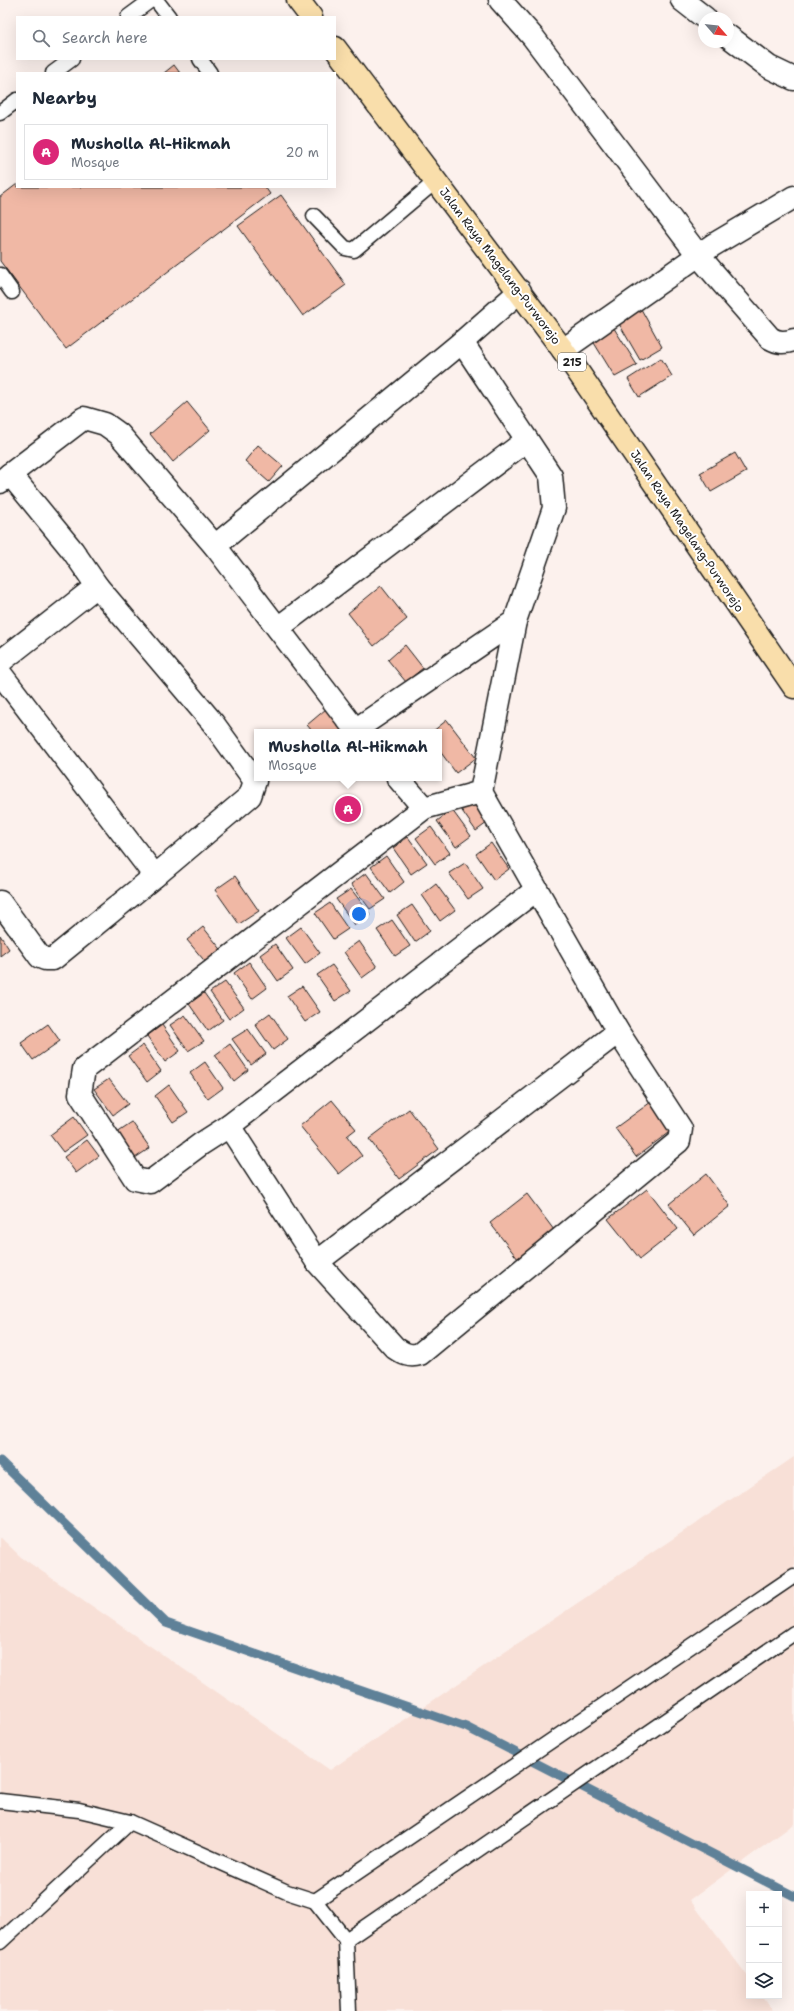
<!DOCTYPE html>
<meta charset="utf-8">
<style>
body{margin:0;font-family:"Shantell Sans",sans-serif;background:#f2f2f3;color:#1f2937}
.controls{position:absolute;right:12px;bottom:12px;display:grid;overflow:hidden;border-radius:0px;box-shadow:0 4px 16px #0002}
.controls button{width:36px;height:36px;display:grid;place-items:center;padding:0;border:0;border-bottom:1px solid #e0e1e3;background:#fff;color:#1f2937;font:20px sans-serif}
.compass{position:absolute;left:698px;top:12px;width:36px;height:36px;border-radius:50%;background:#fff;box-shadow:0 4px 16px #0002;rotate:118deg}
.you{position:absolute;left:359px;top:914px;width:14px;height:14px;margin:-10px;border:3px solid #fff;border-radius:50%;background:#1a73e8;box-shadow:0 0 0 6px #1a73e833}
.badge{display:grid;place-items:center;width:26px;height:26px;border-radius:50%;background:#db2777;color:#fff;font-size:13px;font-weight:700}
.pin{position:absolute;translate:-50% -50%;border:2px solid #fff;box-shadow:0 1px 4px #0006}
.popup{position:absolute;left:254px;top:729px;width:188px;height:52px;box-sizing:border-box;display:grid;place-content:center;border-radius:0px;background:#fff;filter:drop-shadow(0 1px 3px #0005);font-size:13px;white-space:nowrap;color:#747a83}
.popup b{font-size:15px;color:#1f2937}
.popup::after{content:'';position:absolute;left:50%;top:100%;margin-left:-8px;border:8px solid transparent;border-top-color:#fff}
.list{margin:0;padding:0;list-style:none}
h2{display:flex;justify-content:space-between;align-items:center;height:52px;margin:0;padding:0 16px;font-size:17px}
h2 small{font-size:13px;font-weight:400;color:#747a83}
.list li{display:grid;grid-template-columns:26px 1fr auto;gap:12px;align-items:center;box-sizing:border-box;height:56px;margin:0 8px 8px;padding:0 8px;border:1px solid #e0e1e3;border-radius:0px}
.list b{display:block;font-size:15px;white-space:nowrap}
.list p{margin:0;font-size:13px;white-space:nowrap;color:#747a83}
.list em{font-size:13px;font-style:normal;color:#747a83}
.icon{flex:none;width:22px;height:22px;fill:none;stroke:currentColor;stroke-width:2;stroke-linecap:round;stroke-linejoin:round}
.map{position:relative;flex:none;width:794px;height:2011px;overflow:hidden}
.search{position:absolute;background:#fff;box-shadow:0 4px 16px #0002;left:16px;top:16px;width:320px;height:44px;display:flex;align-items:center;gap:10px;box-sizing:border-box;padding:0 14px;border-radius:0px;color:#747a83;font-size:15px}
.panel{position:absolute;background:#fff;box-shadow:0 4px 16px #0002;left:16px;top:72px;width:320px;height:116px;border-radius:0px}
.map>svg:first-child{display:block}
.built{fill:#f8e0d7}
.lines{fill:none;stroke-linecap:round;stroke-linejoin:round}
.stream{stroke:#5f8198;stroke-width:9}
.building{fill:#f0b8a5;stroke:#1c1c1c}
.service-casing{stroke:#1c1c1c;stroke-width:17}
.minor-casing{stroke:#1c1c1c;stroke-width:25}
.primary-casing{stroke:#1c1c1c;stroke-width:25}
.service{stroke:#fff;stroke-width:14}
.minor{stroke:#fff;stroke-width:22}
.primary{stroke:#f9deab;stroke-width:22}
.labels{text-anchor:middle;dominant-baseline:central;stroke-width:4;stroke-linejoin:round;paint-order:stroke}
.shield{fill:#fff;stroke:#606060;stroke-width:1}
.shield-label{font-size:11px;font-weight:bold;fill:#1c1c1c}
.street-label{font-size:12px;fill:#1c1c1c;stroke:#fff}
</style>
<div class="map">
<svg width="794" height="2011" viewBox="0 0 794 2011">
<rect width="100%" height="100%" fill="#fcf1ed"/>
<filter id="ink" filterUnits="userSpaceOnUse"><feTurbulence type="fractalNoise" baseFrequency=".025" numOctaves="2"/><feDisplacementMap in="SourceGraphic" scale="8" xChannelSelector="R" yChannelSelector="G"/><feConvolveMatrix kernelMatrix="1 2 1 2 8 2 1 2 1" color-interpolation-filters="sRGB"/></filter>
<g filter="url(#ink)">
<path class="built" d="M794,1457V1824L690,1900L749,1978V1996H763L772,2009L769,2011H0V1537L21,1557L330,1770Z"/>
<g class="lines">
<path class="stream" d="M0,1461L166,1623L466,1727L794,1896"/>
</g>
<g class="building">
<path d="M174,65L180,73H164Z"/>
<path d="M17,184V187H265L270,194L66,349L0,261V197Z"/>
<path d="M281,195L346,285L303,316L238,226Z"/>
<path d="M641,309L662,347L640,360L618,322Z"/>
<path d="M612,325L637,365L615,377L591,338Z"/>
<path d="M661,358L672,376L639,397L628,379Z"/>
<path d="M187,402L210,430L173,462L150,434Z"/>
<path d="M258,445L283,466L269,482L245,461Z"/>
<path d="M735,453L746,472L711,492L700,473Z"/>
<path d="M381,586L407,619L374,646L348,613Z"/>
<path d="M405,645L423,668L406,682L388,660Z"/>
<path d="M326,709L346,732H313L307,725Z"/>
<path d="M447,720L476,758L456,773L439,750V732H432Z"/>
<path d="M472,795L491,820L476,831L458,805Z"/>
<path d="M452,810L471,836L456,847L437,821Z"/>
<path d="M431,827L450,853L435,864L416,838Z"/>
<path d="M408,837L427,863L411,874L393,848Z"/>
<path d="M491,843L509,869L494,880L476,854Z"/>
<path d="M386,856L404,882L390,893L371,867Z"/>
<path d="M465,863L483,889L468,899L449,873Z"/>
<path d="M366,873L385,899L370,909L351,884Z"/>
<path d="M235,876L259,911L239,924L215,890Z"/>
<path d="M436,884L455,910L440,921L422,895Z"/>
<path d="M351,889L370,914L355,925L336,899Z"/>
<path d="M330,903L348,929L333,939L315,913Z"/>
<path d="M412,905L430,931L415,942L397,915Z"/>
<path d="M392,920L410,946L395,956L377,930Z"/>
<path d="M203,927L224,953L208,965L187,940Z"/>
<path d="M301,927L320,953L305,964L286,938Z"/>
<path d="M0,935L9,949L0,956Z"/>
<path d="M359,941L377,967L362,978L344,952Z"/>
<path d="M275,944L293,970L278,981L260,955Z"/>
<path d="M249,962L267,988L252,999L234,973Z"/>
<path d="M332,965L351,991L335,1001L317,975Z"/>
<path d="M225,982L244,1008L229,1019L210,992Z"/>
<path d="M302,986L320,1012L305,1022L287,996Z"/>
<path d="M204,993L223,1020L208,1031L189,1004Z"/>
<path d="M270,1013L288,1039L273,1050L255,1024Z"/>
<path d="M185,1015L204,1041L188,1051L170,1025Z"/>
<path d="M48,1024L60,1041L33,1060L21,1043Z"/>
<path d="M162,1025L180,1051L165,1062L147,1036Z"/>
<path d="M248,1029L266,1054L251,1065L232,1039Z"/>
<path d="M230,1044L248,1070L234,1081L215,1055Z"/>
<path d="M143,1045L161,1071L147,1082L128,1056Z"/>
<path d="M205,1062L223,1088L208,1099L190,1073Z"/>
<path d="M109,1079L128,1104L113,1115L94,1089Z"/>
<path d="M169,1085L188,1112L173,1122L155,1096Z"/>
<path d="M332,1100L356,1129L347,1136L362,1156L339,1174L300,1126Z"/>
<path d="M651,1102L672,1130L636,1157L615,1128Z"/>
<path d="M409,1109L439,1149L399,1179L369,1139Z"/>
<path d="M74,1117L87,1135L63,1152L50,1135Z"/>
<path d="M132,1122L150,1148L135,1158L117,1132Z"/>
<path d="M87,1140L99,1156L76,1173L64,1157Z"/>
<path d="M706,1174L730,1206L694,1235L669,1204Z"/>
<path d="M647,1189L678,1229L640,1259L608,1219Z"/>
<path d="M527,1194L554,1230L518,1259L490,1223Z"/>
</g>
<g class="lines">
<defs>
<g id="service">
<path d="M156,0L169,17"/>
<path d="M128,17L151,0"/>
<path d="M200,59L210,73"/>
<path d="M53,73L72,59"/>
<path d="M0,113L17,100"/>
<path d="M314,216L345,248L354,250L436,181"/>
<path d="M0,275L12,292"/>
<path d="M0,1801L79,1810L130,1822L287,1892L315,1901L346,1940L349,2011"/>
<path d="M315,1901L794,1576"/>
<path d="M346,1940L794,1633"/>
<path d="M0,1942L130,1822"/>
</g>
<g id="minor">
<path d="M500,0L533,37L698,255L770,338C779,343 784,343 794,340"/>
<path d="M682,0L705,18"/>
<path d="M728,36L769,67L794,79"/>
<path d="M462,342L551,476L554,508L515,621L481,792L424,808L84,1069L80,1094L135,1179L150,1182L201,1144L229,1126L536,890"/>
<path d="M563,350L713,245L794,197"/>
<path d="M10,474L73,551L97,586"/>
<path d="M0,482L84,418L105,424L119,434L215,546L357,732"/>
<path d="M215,546L462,342L520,291"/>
<path d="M278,628L527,440"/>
<path d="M0,662L97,586L213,723L255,781L250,796L155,876L53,959H45L40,957L0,902"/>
<path d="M0,673L155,876"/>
<path d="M355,730L515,621"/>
<path d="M398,778L424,808"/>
<path d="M229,1126L317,1262L395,1348C404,1354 409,1357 420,1354L679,1141L681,1129L618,1032L481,792"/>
<path d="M317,1262L618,1032"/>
</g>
<g id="primary">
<path d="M298,0L311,17"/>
<path d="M335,48L563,350L794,687"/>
</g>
</defs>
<use href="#service" class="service-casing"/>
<use href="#minor" class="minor-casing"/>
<use href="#primary" class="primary-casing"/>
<use href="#service" class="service"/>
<use href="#minor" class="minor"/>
<use href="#primary" class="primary"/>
</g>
</g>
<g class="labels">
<rect class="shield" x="558" y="353" width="28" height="18" rx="3"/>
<g class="shield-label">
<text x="572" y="362">215</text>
</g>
<g class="street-label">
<text transform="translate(500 266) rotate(53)">Jalan Raya Magelang-Purworejo</text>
<text transform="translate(687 531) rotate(56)">Jalan Raya Magelang-Purworejo</text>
</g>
</g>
</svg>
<div class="controls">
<button>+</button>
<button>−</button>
<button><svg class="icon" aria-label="layers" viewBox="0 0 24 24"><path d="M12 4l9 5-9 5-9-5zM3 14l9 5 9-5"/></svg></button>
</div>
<svg class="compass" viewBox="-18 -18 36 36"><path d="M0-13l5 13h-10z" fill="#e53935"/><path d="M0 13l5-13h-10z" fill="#747a83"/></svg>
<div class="you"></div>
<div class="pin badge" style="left:348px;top:809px">A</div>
<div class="popup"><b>Musholla Al-Hikmah</b>Mosque</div>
<div class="search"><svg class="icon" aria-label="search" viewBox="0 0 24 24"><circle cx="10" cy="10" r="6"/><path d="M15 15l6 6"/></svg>Search here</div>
<section class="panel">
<h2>Nearby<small></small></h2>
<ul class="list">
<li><span class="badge">A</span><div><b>Musholla Al-Hikmah</b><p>Mosque</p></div><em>20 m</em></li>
</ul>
</section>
</div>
